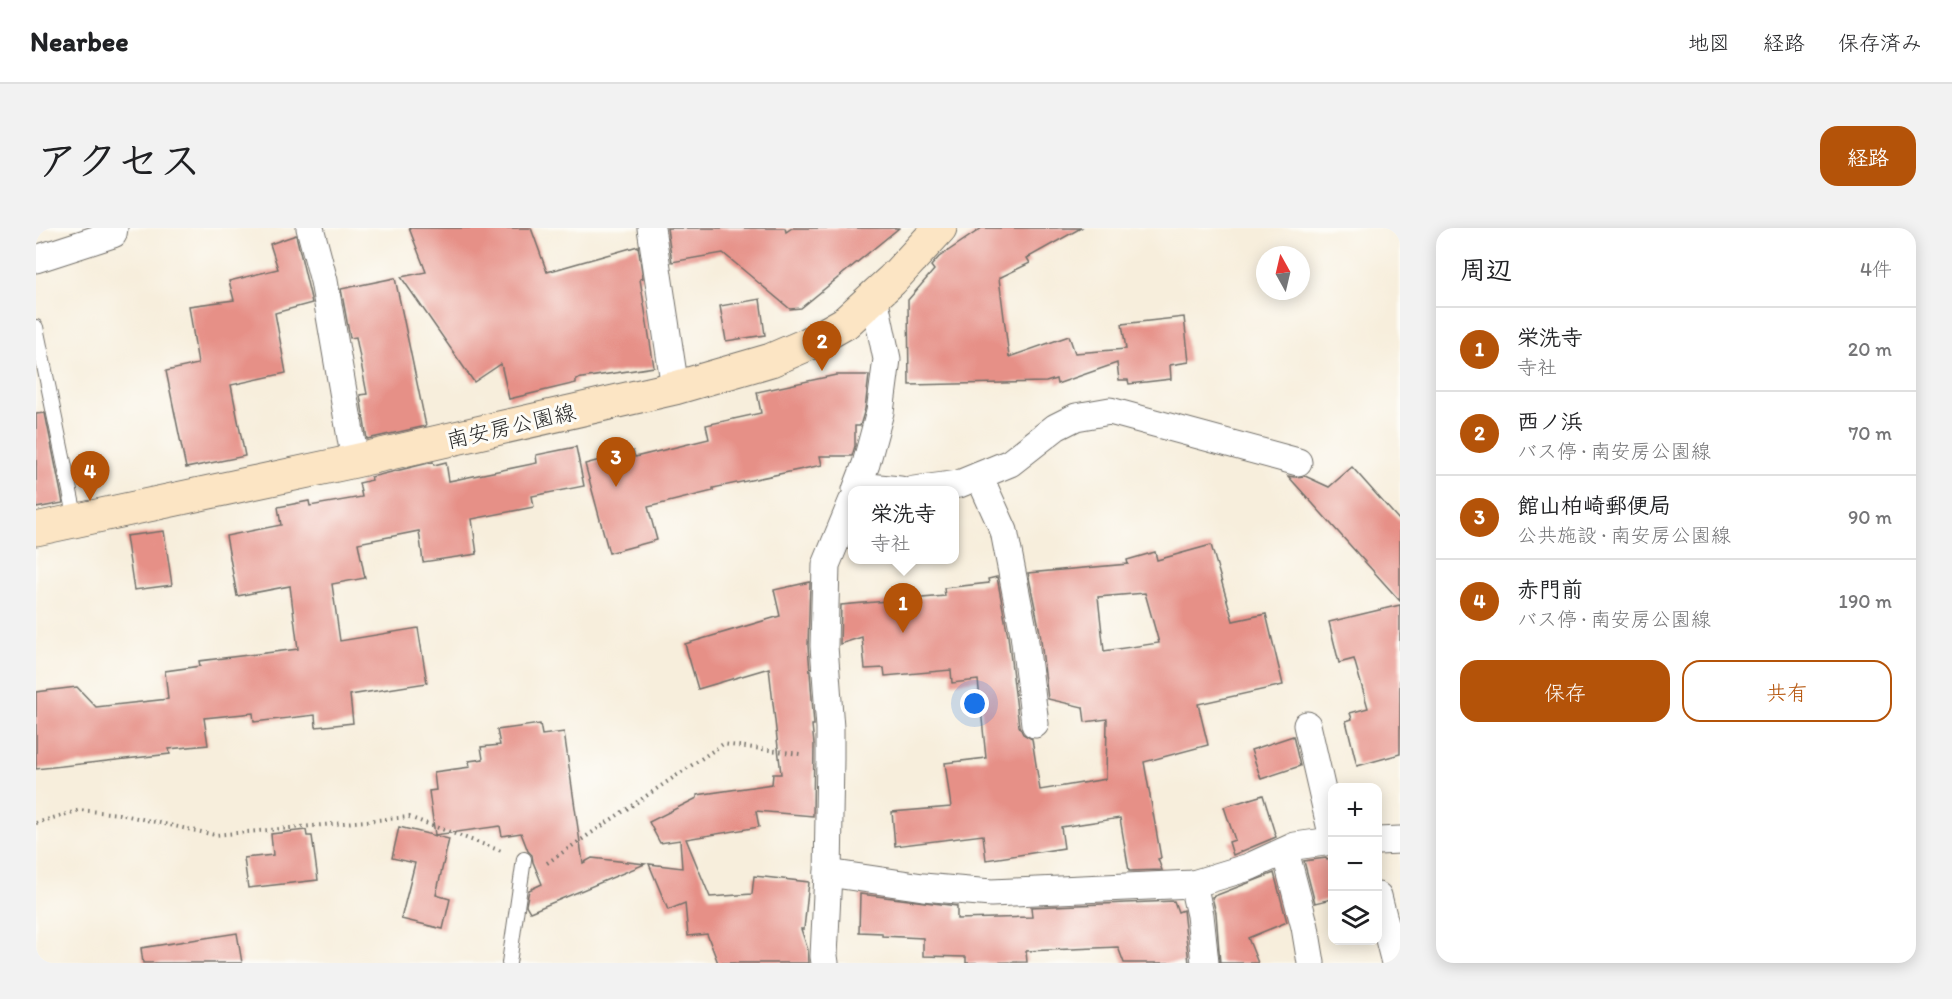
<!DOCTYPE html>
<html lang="ja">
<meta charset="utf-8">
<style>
body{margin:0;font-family:Itim,"Klee One",sans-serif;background:#f2f2f2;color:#202124}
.controls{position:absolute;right:18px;bottom:18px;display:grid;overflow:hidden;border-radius:12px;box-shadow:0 3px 15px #0003}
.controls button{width:54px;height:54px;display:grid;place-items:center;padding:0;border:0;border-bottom:2px solid #e0e0e0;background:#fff;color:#202124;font:30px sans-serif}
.compass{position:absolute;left:1220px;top:18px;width:54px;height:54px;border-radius:50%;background:#fff;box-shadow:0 3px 15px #0003;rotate:352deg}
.you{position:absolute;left:939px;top:476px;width:21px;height:21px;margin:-15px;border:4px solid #fff;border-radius:50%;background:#1a73e8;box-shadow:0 0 0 9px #1a73e833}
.badge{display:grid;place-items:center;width:39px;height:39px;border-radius:50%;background:#b45309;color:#fff;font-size:20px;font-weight:700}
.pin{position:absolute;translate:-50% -50px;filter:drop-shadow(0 2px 3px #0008)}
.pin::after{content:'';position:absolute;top:32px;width:21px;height:18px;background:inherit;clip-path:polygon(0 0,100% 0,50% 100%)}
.popup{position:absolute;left:812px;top:258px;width:111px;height:78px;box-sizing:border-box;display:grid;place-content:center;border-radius:12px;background:#fff;filter:drop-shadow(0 2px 4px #0005);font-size:20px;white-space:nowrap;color:#757577}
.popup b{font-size:22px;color:#202124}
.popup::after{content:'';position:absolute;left:50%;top:100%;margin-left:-12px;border:12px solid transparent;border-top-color:#fff}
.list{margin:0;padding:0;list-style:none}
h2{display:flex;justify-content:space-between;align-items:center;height:78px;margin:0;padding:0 24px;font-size:26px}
h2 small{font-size:20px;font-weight:400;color:#757577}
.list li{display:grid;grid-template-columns:39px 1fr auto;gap:18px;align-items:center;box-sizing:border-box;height:84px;padding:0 24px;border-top:2px solid #e0e0e0}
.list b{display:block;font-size:22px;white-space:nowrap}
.list p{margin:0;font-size:20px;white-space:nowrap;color:#757577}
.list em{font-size:20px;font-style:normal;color:#757577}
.actions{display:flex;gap:12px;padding:18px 24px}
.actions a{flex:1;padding:14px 0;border:2px solid #b45309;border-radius:18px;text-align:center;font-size:21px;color:#b45309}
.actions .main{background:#b45309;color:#fff}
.icon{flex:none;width:33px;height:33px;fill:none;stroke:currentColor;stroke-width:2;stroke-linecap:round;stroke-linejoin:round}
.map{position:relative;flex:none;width:1364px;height:735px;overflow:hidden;border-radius:18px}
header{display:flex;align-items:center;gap:36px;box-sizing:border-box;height:84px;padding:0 30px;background:#fff;border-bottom:2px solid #e0e0e0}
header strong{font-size:28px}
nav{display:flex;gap:33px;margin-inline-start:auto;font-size:21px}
.intro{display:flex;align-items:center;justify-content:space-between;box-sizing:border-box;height:144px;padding:0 36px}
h1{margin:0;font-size:42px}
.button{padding:15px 27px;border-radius:18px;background:#b45309;color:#fff;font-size:21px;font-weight:700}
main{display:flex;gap:36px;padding:0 36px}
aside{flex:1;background:#fff;border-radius:18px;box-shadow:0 3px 15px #0003}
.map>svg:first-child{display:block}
.building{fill:#e69087;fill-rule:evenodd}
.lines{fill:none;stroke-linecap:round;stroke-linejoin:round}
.service-casing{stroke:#726f69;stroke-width:16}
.minor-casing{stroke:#726f69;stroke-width:29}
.secondary-casing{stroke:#726f69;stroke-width:35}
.path{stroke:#726f69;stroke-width:4;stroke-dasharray:1.5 4.5;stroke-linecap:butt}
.service{stroke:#fff;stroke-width:14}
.minor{stroke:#fff;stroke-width:27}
.secondary{stroke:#fce5c4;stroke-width:33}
.labels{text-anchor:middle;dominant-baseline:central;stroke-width:6;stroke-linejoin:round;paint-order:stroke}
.street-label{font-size:22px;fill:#2b2b2b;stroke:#fdfcf7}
</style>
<header>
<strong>Nearbee</strong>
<nav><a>地図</a><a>経路</a><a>保存済み</a></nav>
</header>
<div class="intro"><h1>アクセス</h1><a class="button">経路</a></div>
<main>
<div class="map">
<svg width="1364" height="735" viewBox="0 0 1364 735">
<rect width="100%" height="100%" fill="#fdfcf7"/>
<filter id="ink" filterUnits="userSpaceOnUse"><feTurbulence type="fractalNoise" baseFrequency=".0167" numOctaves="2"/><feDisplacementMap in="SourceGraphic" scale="12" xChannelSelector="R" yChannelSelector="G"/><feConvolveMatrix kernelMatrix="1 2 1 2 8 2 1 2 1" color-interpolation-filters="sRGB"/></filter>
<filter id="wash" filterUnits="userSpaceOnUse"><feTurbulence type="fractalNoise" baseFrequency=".008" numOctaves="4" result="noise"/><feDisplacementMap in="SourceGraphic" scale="24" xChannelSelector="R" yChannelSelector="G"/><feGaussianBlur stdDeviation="1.35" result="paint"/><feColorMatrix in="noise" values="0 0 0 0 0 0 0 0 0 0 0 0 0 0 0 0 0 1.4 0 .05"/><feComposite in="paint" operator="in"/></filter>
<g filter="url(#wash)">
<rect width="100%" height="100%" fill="#f7eedc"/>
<g id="blocks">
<g class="building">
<path d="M373,0H495L511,44L602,18L607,50L604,51L618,139L540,151V155L473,171L465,136L438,154L365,49L390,44Z"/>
<path d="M631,0H749L750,4L756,0H863L765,80L754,81L687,25L636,34Z"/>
<path d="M946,0H1045L991,30L994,35L963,50L973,129L1033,108L1039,125L1090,121L1086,96L1148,89L1153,134L1134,137L1135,151L1093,156L1092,152H1083L1081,135L1021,156L1020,151L1010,154L873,157L872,72L898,42L895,38L903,29Z"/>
<path d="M260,7L276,75L239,85L250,145L195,157L209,228L150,240L130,143L162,136L153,78L198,72L193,53L242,41L234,16Z"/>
<path d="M359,50L390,198L331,211L324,167L331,166L320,109L314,110L305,61Z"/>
<path d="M724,71L729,107L690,113L684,78Z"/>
<path d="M800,147H833L829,181L824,198H819V218L816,228H784L786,237L677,260V263L612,279L621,312L573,325L549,236L597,223L599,229L673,211L670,197L725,185L721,164Z"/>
<path d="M9,185L27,275L0,280V186Z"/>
<path d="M540,219L548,258L496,268L498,279L436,291L441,326L387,334L383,303L322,315L329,350L296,356L304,413L382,400L391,455L314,467L317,495L280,499L279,487L218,494L217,485L168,490L172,517L133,521L134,526L0,541V464L41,459L60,479L132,471L129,443L164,438L163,433L262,421L254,358L201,368L190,308L245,297L242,279L273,273L274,278L326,269L323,255L336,252L335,249L397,234L398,237L410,234L413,253L501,235L500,227Z"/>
<path d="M1316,239L1364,293V373L1252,248L1258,249L1269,248L1293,259Z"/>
<path d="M128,303L136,357L98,362L90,308Z"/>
<path d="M1175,317L1197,393L1230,386L1247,457L1162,476L1172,517L1108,534L1125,630L1122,631L1126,642L1093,643L1084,590L1025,599L1028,620L950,632L947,607L859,618L856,584L915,579L909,535L950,530L942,452L916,455L915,442L849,448L848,440L829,441L826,409L804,416L805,377L909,368L908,360L953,355L952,351L961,349L972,408L983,498L987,506L996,511L1004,562L1070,551L1071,491L1049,494L1047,479L1012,471L1004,404L992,345L1092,336L1091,332L1119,324L1121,332ZM1109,365L1123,415L1068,423L1062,369Z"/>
<path d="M774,354L772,418L778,497H776L778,516L777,588L720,583L723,599L650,611L674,669L716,666L718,648L773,654L768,701H765L772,722L773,735H682L671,706L652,708L649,675L632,682L613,636L646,640L644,612L624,615L613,594L661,570V567L736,556L737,546H745L733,440L662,461L649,416L744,388L738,362Z"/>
<path d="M1364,377V526L1321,538L1310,493L1316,491L1314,485L1332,480L1318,431L1303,435L1293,394Z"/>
<path d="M504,496L506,507L528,504L547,635L556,630L609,636L494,684L490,677L493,662L506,656L497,634L496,627L492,623L485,605L466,608L464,598L399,607L393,563L400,562L398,544L434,539L433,533L447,531L445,519L464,517L461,502Z"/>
<path d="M1257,508L1264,538L1225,551L1215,522Z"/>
<path d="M1227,567L1240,609L1197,627L1193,614L1199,612L1188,579Z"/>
<path d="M363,599L413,611L400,667L414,671L407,701L365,691L379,635L356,630Z"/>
<path d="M270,602L271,608H276L282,652L212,660L208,630L237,627L235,606Z"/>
<path d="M1290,630L1291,632L1296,631V671L1279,675L1268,633Z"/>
<path d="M1238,645L1251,694L1212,710L1222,735H1184L1180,685L1176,669Z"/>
<path d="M824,666L921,678V691L996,689L995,679L1138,673L1142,684L1147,682L1153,735H1088L1082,719L990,723L991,734L930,735V729L887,728V710L846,708V705L823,704Z"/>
<path d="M201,705L206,735H107L105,720Z"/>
</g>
</g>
</g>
<g filter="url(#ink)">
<use href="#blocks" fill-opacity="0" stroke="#726f69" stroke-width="1.5"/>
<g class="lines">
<defs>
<g id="service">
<path d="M0,99L40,292"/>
<path d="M473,735L488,631"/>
</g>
<g id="minor">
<path d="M274,0L288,53L319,233"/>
<path d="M615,0L639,160"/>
<path d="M0,31L77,6L78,0"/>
<path d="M943,248L968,303L988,406L999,496"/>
<path d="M822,258L864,262"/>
<path d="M820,262L830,236L844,184L851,131L838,69"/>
<path d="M878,262L923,256L974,235L1020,199L1040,189L1074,183L1262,234"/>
<path d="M1271,497L1296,606"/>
<path d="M1342,613L1364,612"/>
<path d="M1249,623L1269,699L1275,735"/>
<path d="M792,645L887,659L955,665L1157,656L1213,639L1259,618L1296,613"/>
<path d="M1157,656L1164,687L1169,735"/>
<path d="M1342,668L1359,735"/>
<path d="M789,735L788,728L792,645L794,530V500L788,418L790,337L816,274"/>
</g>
<path id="secondary" d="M0,301L319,233L639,160L735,132L772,116L809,95L856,52L904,0"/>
</defs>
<use href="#service" class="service-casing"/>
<use href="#minor" class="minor-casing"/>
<use href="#secondary" class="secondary-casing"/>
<g class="path">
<path d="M0,595L44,582L83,586L179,607L373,589L468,624"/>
<path d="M511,635L687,516L764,526"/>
</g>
<use href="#service" class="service"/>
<use href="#minor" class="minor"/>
<use href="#secondary" class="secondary"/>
</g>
</g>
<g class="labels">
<g class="street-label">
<text transform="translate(475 198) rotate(-13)">南安房公園線</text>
</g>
</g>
</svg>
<div class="controls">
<button>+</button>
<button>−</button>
<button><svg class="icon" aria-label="layers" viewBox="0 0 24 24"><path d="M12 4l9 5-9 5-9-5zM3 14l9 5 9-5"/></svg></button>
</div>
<svg class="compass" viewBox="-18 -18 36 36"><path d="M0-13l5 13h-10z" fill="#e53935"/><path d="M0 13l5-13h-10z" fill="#757577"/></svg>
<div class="you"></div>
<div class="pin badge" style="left:867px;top:405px">1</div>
<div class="popup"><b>栄洗寺</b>寺社</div>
<div class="pin badge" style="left:786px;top:143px">2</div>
<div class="pin badge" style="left:580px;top:259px">3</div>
<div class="pin badge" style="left:54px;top:273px">4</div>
</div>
<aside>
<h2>周辺<small>4件</small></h2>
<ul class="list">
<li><span class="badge">1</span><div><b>栄洗寺</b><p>寺社</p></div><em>20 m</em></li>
<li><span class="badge">2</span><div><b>西ノ浜</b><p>バス停 · 南安房公園線</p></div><em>70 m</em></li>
<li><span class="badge">3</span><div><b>館山柏崎郵便局</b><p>公共施設 · 南安房公園線</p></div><em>90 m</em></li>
<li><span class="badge">4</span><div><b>赤門前</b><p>バス停 · 南安房公園線</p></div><em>190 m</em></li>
</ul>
<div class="actions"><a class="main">保存</a><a>共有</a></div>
</aside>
</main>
